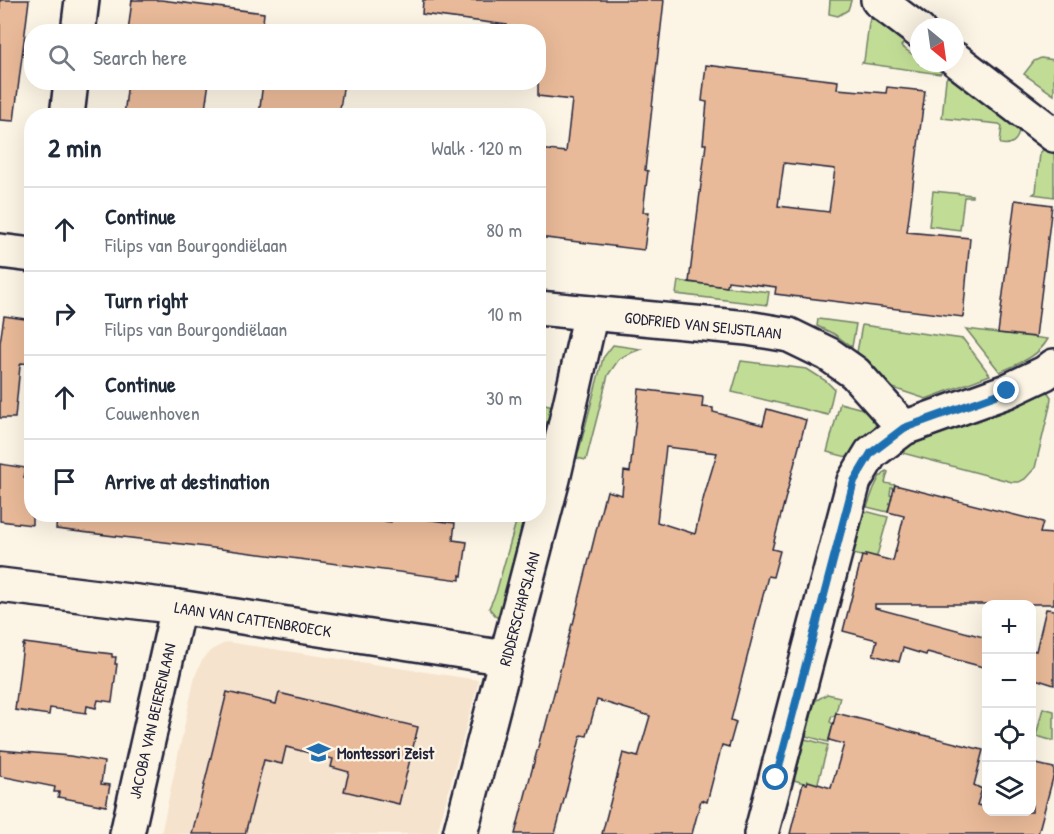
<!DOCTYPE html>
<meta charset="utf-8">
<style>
body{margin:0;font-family:"Patrick Hand",sans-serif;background:#f2f2f3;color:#1f2937}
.controls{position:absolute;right:18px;bottom:18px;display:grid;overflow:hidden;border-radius:12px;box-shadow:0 6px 24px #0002}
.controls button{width:54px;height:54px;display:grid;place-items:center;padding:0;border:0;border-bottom:2px solid #e0e1e3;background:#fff;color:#1f2937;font:30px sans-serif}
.compass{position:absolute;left:910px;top:18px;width:54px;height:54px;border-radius:50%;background:#fff;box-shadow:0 6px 24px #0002;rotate:151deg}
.stop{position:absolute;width:18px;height:18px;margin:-14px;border:4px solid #1f6fb2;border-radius:50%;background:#fff}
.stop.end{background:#1f6fb2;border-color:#fff;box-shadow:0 2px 6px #0008}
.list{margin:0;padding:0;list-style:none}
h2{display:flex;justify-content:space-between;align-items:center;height:78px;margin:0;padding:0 24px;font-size:26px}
h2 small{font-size:20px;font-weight:400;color:#747a83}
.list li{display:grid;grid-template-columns:39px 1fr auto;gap:18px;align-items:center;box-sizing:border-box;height:84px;padding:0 24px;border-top:2px solid #e0e1e3}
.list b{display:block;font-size:22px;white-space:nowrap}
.list p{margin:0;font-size:20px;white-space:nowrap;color:#747a83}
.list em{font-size:20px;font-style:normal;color:#747a83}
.icon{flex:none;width:33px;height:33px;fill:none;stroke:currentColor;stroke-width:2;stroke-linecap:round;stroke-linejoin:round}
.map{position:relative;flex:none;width:1054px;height:834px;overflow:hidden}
.search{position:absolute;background:#fff;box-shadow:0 6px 24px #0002;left:24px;top:24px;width:522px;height:66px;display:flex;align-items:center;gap:15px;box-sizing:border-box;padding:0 21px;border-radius:24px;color:#747a83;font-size:22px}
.panel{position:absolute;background:#fff;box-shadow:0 6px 24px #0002;left:24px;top:108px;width:522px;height:414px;border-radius:24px}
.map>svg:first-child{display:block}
.built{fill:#f6e3ce}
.green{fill:#c1dd95;stroke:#728068;stroke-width:1.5}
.building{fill:#e9ba99;stroke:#22223b;stroke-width:1.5;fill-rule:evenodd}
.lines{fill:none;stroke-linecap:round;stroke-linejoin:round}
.minor-casing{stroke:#22223b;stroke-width:38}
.minor{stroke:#fcf5e5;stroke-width:33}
.route{stroke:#1f6fb2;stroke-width:8}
.labels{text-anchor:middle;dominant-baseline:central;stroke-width:4.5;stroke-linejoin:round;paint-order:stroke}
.street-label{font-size:16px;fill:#22223b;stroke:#fcf5e5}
.poi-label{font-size:16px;font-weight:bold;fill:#22223b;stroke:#fcf5e5;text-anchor:start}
</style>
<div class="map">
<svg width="1054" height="834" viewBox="0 0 1054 834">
<rect width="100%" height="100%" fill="#fcf5e5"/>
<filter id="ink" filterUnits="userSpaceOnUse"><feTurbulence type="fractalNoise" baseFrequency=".0167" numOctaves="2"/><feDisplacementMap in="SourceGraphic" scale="12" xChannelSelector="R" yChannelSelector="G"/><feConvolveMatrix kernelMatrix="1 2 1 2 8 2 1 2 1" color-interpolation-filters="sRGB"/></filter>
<g filter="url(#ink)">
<path class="built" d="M227,642L479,680L437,834H161L195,676L201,662L211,650Z"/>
<g class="green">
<path d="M830,0H851V1L848,10L838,16L829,14Z"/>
<path d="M875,16L908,37L901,46L912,54L915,52L919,55V63H929L941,72L940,74L862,63L864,61L869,23L870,20Z"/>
<path d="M1041,58L1054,60V95L1024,74L1034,61Z"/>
<path d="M948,76L1019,130C1018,141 1011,146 1001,144L1000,142L1002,126L999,124L942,118L946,79Z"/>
<path d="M1049,149L1054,151V197L1033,194L1036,192L1040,153L1043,150Z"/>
<path d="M933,191L972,195V197H964L960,230L929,226Z"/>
<path d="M678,281L769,292L767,305L676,294Z"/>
<path d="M818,319L856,324L852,347L834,334L817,326Z"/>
<path d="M862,325L963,339L990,375L926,399L890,387L857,352Z"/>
<path d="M966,329L1048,339C1037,358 1019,363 1000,372Z"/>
<path d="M613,345L641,349L628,354L619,359L608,375L586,460L577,458L603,358Z"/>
<path d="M741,361L807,369L826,381L834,389L828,415L732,392Z"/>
<path d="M1045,390L1047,391L1051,397L1050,406L1035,468L1025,479L1019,482H1012L895,451V445Z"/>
<path d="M840,403L874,412C882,431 863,445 851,458L827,452Z"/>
<path d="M545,404L557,407L540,463H539V431Z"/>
<path d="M886,471L888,472L885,483L895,485L894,488H891L890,495L892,496L888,512L867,507L874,488L880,476H882Z"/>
<path d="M865,511L888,517L876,559L866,555V557L853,554L855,546H856Z"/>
<path d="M518,515H528L499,620L489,608L496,593Z"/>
<path d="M827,694L840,697L835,716H832L830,722L833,724L828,742L806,736L815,701Z"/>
<path d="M1043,708L1054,711V741L1036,736Z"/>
<path d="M805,739L828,745L817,786L808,782L807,784L794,780Z"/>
</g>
<g class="building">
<path d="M0,0H29L14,121L0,120Z"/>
<path d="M132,0H161L264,13L262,32H128Z"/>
<path d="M423,0H664L645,170L648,171L643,212H649L644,250L538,237V149L566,152L572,100L538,96V32H506L507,25L422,14Z"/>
<path d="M706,65L838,81L837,89L886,93L887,87L925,91L907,232L970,238L963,317L775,294L776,287L728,281L727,287L689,282L706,144H703L707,102L702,101ZM784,163L835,169L829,212L778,206Z"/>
<path d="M128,82H209L204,116H124Z"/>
<path d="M263,82H344L339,116H259Z"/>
<path d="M1015,200L1052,205L1036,337L998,333Z"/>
<path d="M4,316L32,320V364L21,363L20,366L15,418H0V343Z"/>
<path d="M639,389L703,397L702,407L713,408V412L763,425L767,409L806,420L772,549L780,551L773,577L768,576L731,720L736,722L729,747L722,745L707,802L701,800L692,834H602L623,753L638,757L650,716L597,700L587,736L581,735L555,834H515L542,732H544L572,624H573L604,499H605L607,491L622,495L624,471L630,472ZM666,447L717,453L704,496L695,534L657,522Z"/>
<path d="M0,464L26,468L24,477L32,478V525L0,521Z"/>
<path d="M895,485L1043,522L1040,533L1054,534V604H875V608L987,638V668L927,652L926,655L903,648L899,662L873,655L877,640L843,631L862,556L866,557V554L893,561L904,516L888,512Z"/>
<path d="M57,514H349L348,517L391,522L392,515L455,523L453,540L467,542L462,576L460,575V580L198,546L56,529Z"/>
<path d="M1046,609L1054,610V685L1032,678V650L1036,651Z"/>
<path d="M24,643L112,654V657H116L115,664H117L112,702L98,700L96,708L87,706L86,713L50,708L49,715L15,710L23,645L24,646Z"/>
<path d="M227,692L276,704L279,693L418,727L399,804L344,791L349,772L331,767L333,759L286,747L282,764L264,760L245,834H192Z"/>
<path d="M836,713L983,750L974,785L982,789L977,805L987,807V812H1032V763L1054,768V774L1038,834H790L803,783L807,784L808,781L831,788L844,744L829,740Z"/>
<path d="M0,750L70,756L104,762L101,784L110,785L106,806L58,797L59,792H54L55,787L0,776Z"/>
</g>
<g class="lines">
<defs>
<g id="minor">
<path d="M878,0L919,31"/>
<path d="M78,32L82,0"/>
<path d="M955,59L1054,135"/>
<path d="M67,116L71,82"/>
<path d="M0,251L32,255"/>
<path d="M538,308L747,328L789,335L828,354L855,373L904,428"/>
<path d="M0,585L178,607L506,658"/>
<path d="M127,834L178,607"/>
<path d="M460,834L553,479L591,313"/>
<path d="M761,834L854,481L871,453L904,428L1007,391L1045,373L1054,366"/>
</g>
</defs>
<use href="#minor" class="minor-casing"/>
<use href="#minor" class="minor"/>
</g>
</g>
<g class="lines" filter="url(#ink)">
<path class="route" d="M776,778L854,481L871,453L904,428L1007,391"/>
</g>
<defs>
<symbol id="school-bare" viewBox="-9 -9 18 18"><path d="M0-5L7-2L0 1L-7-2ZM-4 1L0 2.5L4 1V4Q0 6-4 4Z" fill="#1f6fb2" stroke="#fcf5e5" stroke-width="2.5" paint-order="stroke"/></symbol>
</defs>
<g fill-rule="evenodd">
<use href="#school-bare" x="302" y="736" width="33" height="33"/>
</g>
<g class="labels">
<g class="street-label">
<text transform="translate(703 325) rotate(6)">GODFRIED VAN SEIJSTLAAN</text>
<text transform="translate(519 609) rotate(-75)">RIDDERSCHAPSLAAN</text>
<text transform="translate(253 619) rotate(9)">LAAN VAN CATTENBROECK</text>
<text transform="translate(152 721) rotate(-77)">JACOBA VAN BEIERENLAAN</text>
</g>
<g class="poi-label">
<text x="337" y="753">Montessori Zeist</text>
</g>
</g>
</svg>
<div class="controls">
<button>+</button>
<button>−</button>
<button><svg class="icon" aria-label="locate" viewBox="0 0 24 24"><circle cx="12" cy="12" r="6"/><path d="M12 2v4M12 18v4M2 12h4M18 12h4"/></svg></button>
<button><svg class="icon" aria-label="layers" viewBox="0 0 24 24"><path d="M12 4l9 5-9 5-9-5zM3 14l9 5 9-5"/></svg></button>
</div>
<svg class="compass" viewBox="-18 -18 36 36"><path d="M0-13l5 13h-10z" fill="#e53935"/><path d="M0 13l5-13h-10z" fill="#747a83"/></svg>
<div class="stop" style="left:776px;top:778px"></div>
<div class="stop end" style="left:1007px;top:391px"></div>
<div class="search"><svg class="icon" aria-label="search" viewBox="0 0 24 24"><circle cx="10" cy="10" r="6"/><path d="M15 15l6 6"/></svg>Search here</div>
<section class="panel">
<h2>2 min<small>Walk · 120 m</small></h2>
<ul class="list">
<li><svg class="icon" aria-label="ahead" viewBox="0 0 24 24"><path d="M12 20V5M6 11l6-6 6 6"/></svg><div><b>Continue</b><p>Filips van Bourgondiëlaan</p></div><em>80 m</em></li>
<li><svg class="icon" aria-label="right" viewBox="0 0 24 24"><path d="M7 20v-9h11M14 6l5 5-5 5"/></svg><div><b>Turn right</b><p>Filips van Bourgondiëlaan</p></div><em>10 m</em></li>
<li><svg class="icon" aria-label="ahead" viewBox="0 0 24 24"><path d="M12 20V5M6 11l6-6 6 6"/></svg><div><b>Continue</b><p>Couwenhoven</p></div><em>30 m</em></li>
<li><svg class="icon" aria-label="arrive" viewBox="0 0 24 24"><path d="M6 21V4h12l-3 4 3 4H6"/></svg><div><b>Arrive at destination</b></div></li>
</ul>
</section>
</div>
